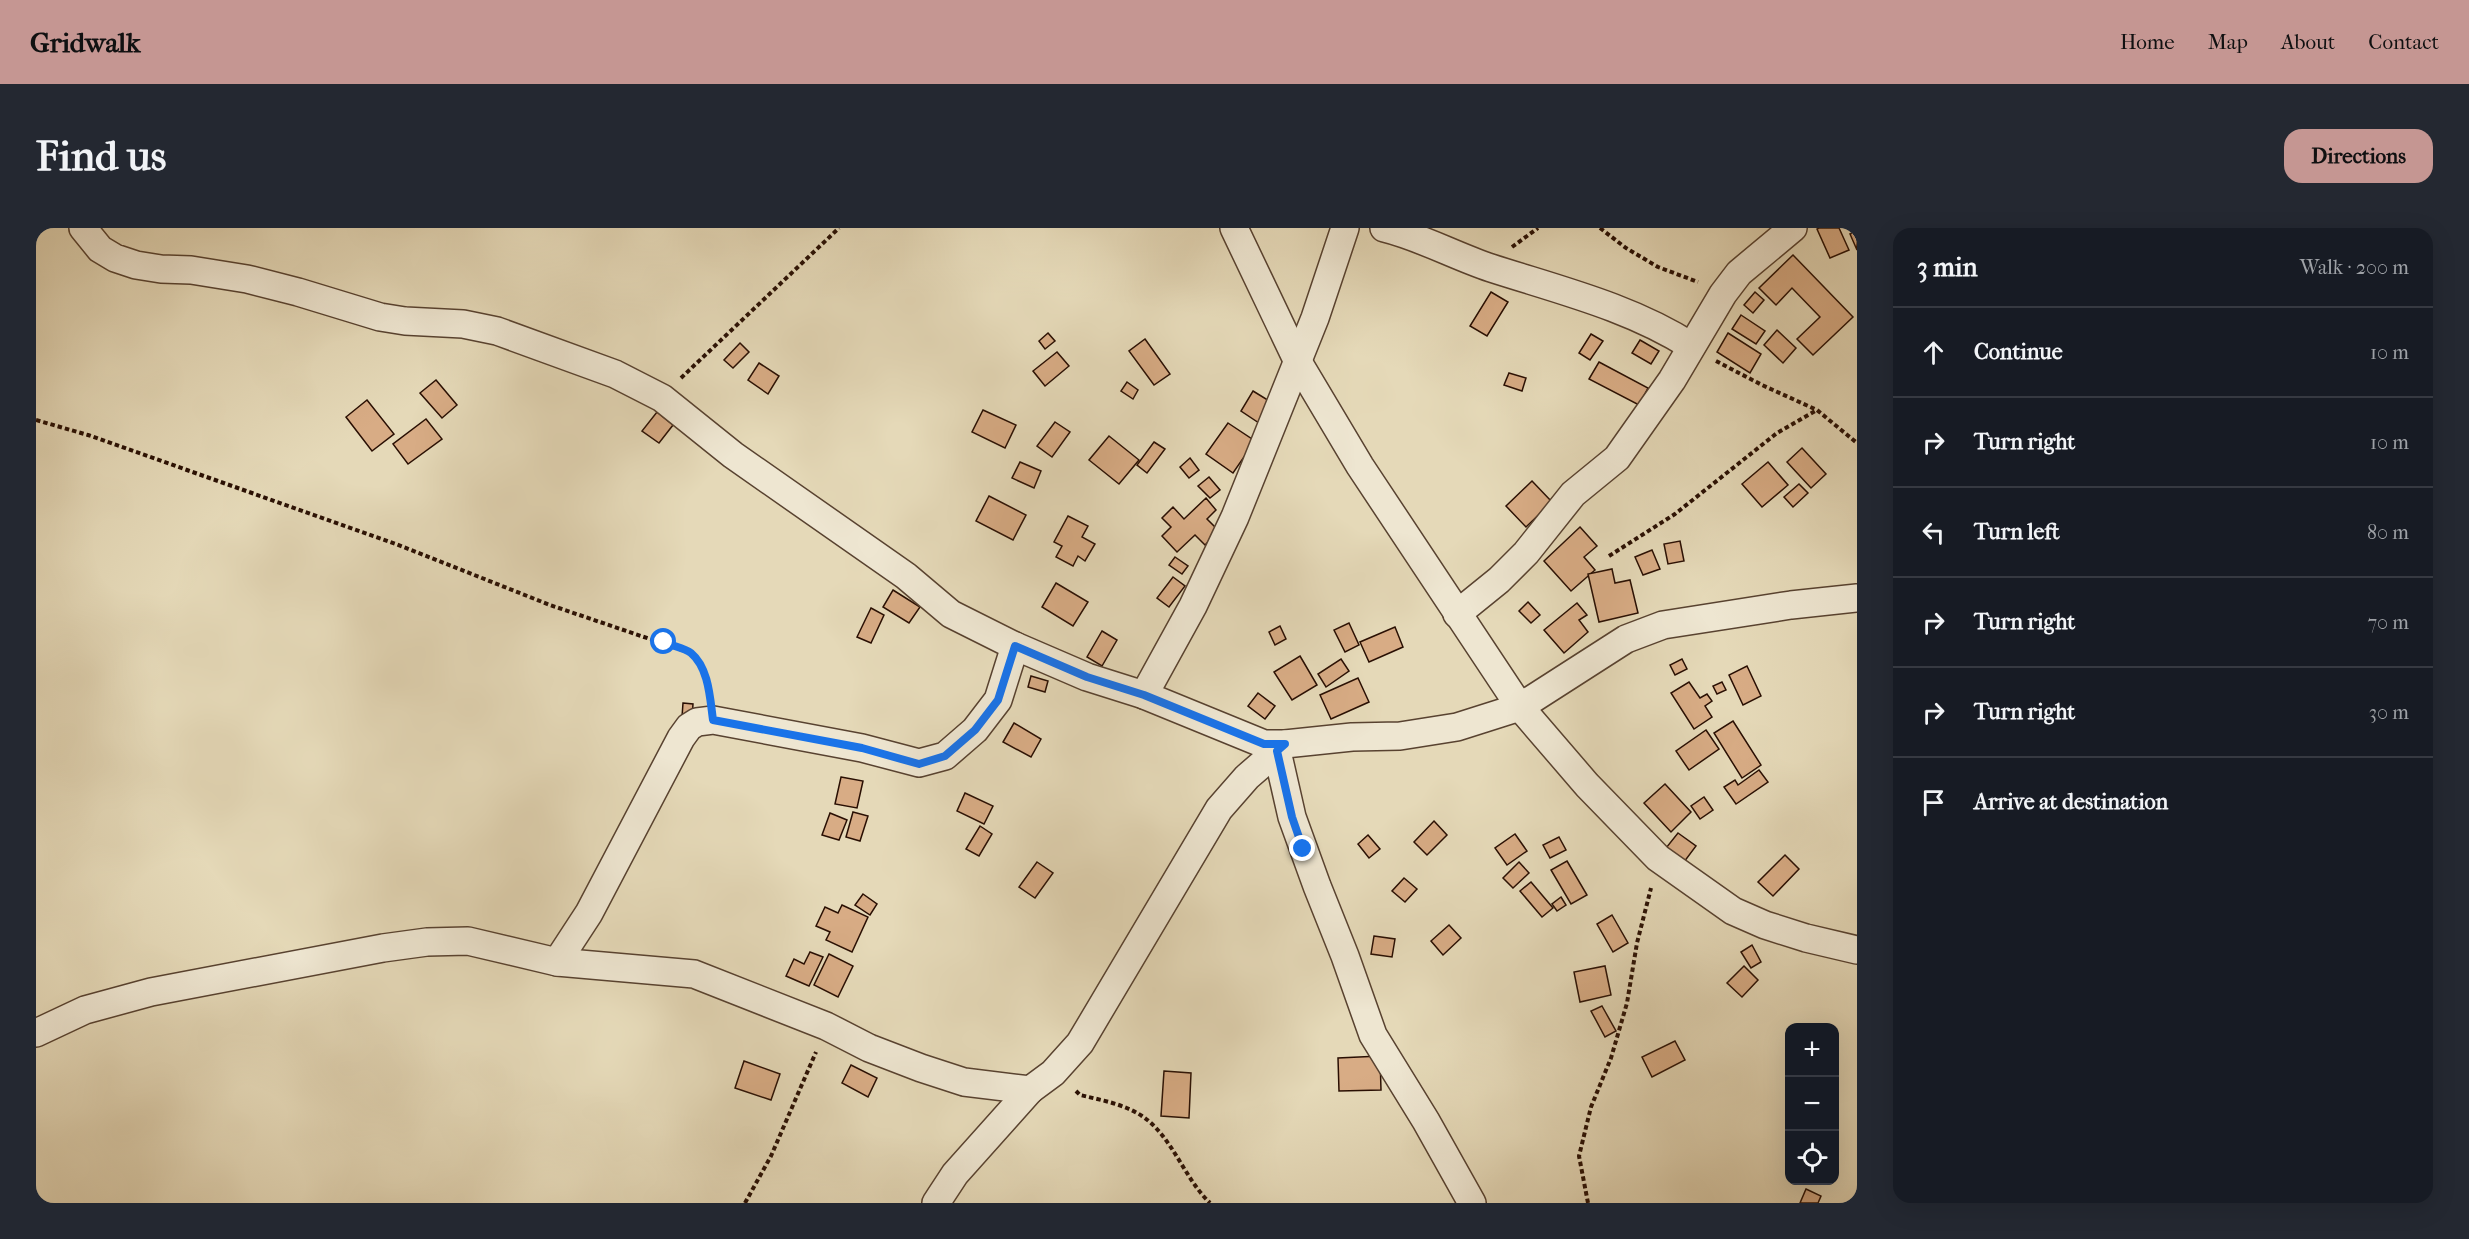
<!DOCTYPE html>
<meta charset="utf-8">
<style>
body{margin:0;font-family:"IM FELL French Canon",serif;background:#242831;color:#f1f3f6}
.controls{position:absolute;right:18px;bottom:18px;display:grid;overflow:hidden;border-radius:12px;box-shadow:0 6px 24px #0002}
.controls button{width:54px;height:54px;display:grid;place-items:center;padding:0;border:0;border-bottom:2px solid #363941;background:#171b24;color:#f1f3f6;font:30px sans-serif}
.stop{position:absolute;width:18px;height:18px;margin:-14px;border:4px solid #1a73e8;border-radius:50%;background:#fff}
.stop.end{background:#1a73e8;border-color:#fff;box-shadow:0 2px 6px #0008}
.list{margin:0;padding:0;list-style:none}
h2{display:flex;justify-content:space-between;align-items:center;height:78px;margin:0;padding:0 24px;font-size:26px}
h2 small{font-size:20px;font-weight:400;color:#9ea1a6}
.list li{display:grid;grid-template-columns:39px 1fr auto;gap:18px;align-items:center;box-sizing:border-box;height:90px;padding:0 24px;border-top:2px solid #363941}
.list b{display:block;font-size:22px;white-space:nowrap}
.list em{font-size:20px;font-style:normal;color:#9ea1a6}
.icon{flex:none;width:33px;height:33px;fill:none;stroke:currentColor;stroke-width:2;stroke-linecap:round;stroke-linejoin:round}
.map{position:relative;flex:none;width:1821px;height:975px;overflow:hidden;border-radius:18px}
header{display:flex;align-items:center;gap:36px;box-sizing:border-box;height:84px;padding:0 30px;background:#c59692;color:#111}
header strong{font-size:28px}
nav{display:flex;gap:33px;margin-inline-start:auto;font-size:21px}
.intro{display:flex;align-items:center;justify-content:space-between;box-sizing:border-box;height:144px;padding:0 36px}
h1{margin:0;font-size:42px}
.button{padding:15px 27px;border-radius:18px;background:#c59692;color:#111;font-size:21px;font-weight:700}
main{display:flex;gap:36px;padding:0 36px}
aside{flex:1;background:#171b24;border-radius:18px;box-shadow:0 6px 24px #0002}
.map>svg:first-child{display:block}
.building{fill:#d8ac85;stroke:#290f03;stroke-width:1.5}
.lines{fill:none;stroke-linecap:round;stroke-linejoin:round}
.street-casing{stroke:#584230;stroke-width:30}
.path{stroke:#290f03;stroke-width:4;stroke-dasharray:4.5 3;stroke-linecap:butt}
.street{stroke:#eee6d1;stroke-width:27}
.route{stroke:#1a73e8;stroke-width:8}
</style>
<header>
<strong>Gridwalk</strong>
<nav><a>Home</a><a>Map</a><a>About</a><a>Contact</a></nav>
</header>
<div class="intro"><h1>Find us</h1><a class="button">Directions</a></div>
<main>
<div class="map">
<svg width="1821" height="975" viewBox="0 0 1821 975">
<rect width="100%" height="100%" fill="#e5d9b8"/>
<filter id="stains"><feTurbulence type="fractalNoise" baseFrequency=".00333" numOctaves="4"/><feColorMatrix values="0 0 0 0 .2 0 0 0 0 .09 0 0 0 0 .02 0 0 0 .5 -.17"/></filter>
<radialGradient id="worn" r=".72"><stop offset=".6" stop-color="#630" stop-opacity="0"/><stop offset="1" stop-color="#630" stop-opacity=".3"/></radialGradient>
<g class="building">
<path d="M1783,0H1803L1813,22L1794,30L1781,1Z"/>
<path d="M1821,3V22L1814,6Z"/>
<path d="M1757,27L1817,89L1777,127L1761,111L1784,89L1756,60L1740,77L1723,60Z"/>
<path d="M1455,64L1472,74L1451,108L1434,98Z"/>
<path d="M1719,64L1728,72L1717,85L1708,77Z"/>
<path d="M1705,87L1729,103L1720,116L1696,101Z"/>
<path d="M1741,102L1760,120L1747,135L1728,117Z"/>
<path d="M1012,105L1019,113L1009,121L1003,113Z"/>
<path d="M1692,105L1725,126L1714,145L1681,124Z"/>
<path d="M1555,106L1567,113L1554,132L1543,125Z"/>
<path d="M1109,111L1134,146L1118,157L1093,123Z"/>
<path d="M1604,112L1623,123L1615,136L1596,125Z"/>
<path d="M704,115L713,124L697,140L688,132Z"/>
<path d="M1021,124L1033,138L1009,158L997,143Z"/>
<path d="M1563,134L1612,160L1603,177L1553,151Z"/>
<path d="M723,135L743,148L732,166L712,152Z"/>
<path d="M1473,145L1490,150L1486,163L1468,157Z"/>
<path d="M400,152L421,177L406,190L384,165Z"/>
<path d="M1091,154L1102,162L1097,171L1085,163Z"/>
<path d="M1217,163L1235,174L1223,195L1205,183Z"/>
<path d="M331,172L358,206L336,223L310,189Z"/>
<path d="M947,182L980,197L969,220L936,204Z"/>
<path d="M621,184L637,197L623,215L606,203Z"/>
<path d="M390,191L406,211L372,236L357,216Z"/>
<path d="M1019,194L1034,204L1016,229L1001,218Z"/>
<path d="M1192,195L1219,213L1197,245L1170,226Z"/>
<path d="M1073,208L1103,232L1083,256L1053,232Z"/>
<path d="M1118,214L1129,221L1111,245L1101,237Z"/>
<path d="M1766,220L1790,246L1775,260L1751,234Z"/>
<path d="M1154,230L1163,242L1153,250L1144,239Z"/>
<path d="M984,234L1005,243L998,260L976,250Z"/>
<path d="M1732,234L1752,257L1726,279L1706,256Z"/>
<path d="M1173,249L1184,262L1174,270L1162,258Z"/>
<path d="M1496,253L1516,274L1490,299L1470,278Z"/>
<path d="M1763,256L1772,265L1757,279L1748,269Z"/>
<path d="M953,268L990,287L977,312L940,293Z"/>
<path d="M1170,270L1180,282L1171,291L1183,303L1169,317L1159,307L1141,324L1126,308L1135,299L1126,290L1137,279L1148,291Z"/>
<path d="M1032,288L1052,298L1046,309L1059,316L1049,333L1042,328L1037,338L1020,329L1026,318L1018,314Z"/>
<path d="M1544,299L1561,318L1548,329L1559,342L1535,363L1508,333Z"/>
<path d="M1644,313L1648,333L1632,336L1628,316Z"/>
<path d="M1616,322L1624,341L1607,347L1599,329Z"/>
<path d="M1139,329L1152,338L1146,346L1133,337Z"/>
<path d="M1576,341L1579,355L1594,352L1602,385L1563,394L1552,346Z"/>
<path d="M1137,349L1149,358L1133,379L1121,370Z"/>
<path d="M1020,355L1052,374L1037,398L1006,379Z"/>
<path d="M857,362L884,379L873,395L847,379Z"/>
<path d="M1492,374L1504,387L1495,395L1483,383Z"/>
<path d="M1541,375L1551,387L1543,392L1552,404L1528,425L1508,402Z"/>
<path d="M835,380L848,387L835,415L821,409Z"/>
<path d="M1313,395L1323,417L1309,424L1298,402Z"/>
<path d="M1244,398L1250,411L1239,417L1233,404Z"/>
<path d="M1359,399L1367,419L1333,434L1324,414Z"/>
<path d="M1066,403L1081,412L1066,438L1051,429Z"/>
<path d="M1264,428L1281,457L1256,472L1238,444Z"/>
<path d="M1305,431L1313,443L1290,459L1282,446Z"/>
<path d="M1646,431L1651,441L1639,447L1634,437Z"/>
<path d="M1711,438L1725,468L1707,477L1693,447Z"/>
<path d="M995,448L1012,453L1009,464L992,459Z"/>
<path d="M1322,450L1333,474L1295,491L1284,467Z"/>
<path d="M1653,454L1664,470L1671,466L1676,473L1669,478L1676,489L1658,501L1635,465Z"/>
<path d="M1686,454L1690,462L1681,466L1677,458Z"/>
<path d="M1222,465L1239,478L1229,491L1212,478Z"/>
<path d="M647,475L657,476L656,490L646,489Z"/>
<path d="M1697,493L1725,537L1706,550L1678,505Z"/>
<path d="M978,495L1005,511L995,529L967,514Z"/>
<path d="M1670,502L1683,521L1653,542L1640,523Z"/>
<path d="M1723,542L1732,554L1700,576L1688,559L1699,552L1702,557Z"/>
<path d="M805,549L827,553L821,580L799,576Z"/>
<path d="M1629,556L1655,584L1635,604L1608,575Z"/>
<path d="M929,565L957,578L948,596L921,583Z"/>
<path d="M1668,569L1677,582L1664,591L1655,578Z"/>
<path d="M817,584L832,588L824,613L810,609Z"/>
<path d="M794,585L811,592L803,612L786,607Z"/>
<path d="M1398,593L1411,607L1391,627L1378,614Z"/>
<path d="M944,598L956,606L943,628L930,621Z"/>
<path d="M1642,605L1660,618L1648,634L1630,620Z"/>
<path d="M1479,606L1491,623L1471,637L1459,620Z"/>
<path d="M1332,607L1344,621L1333,630L1322,616Z"/>
<path d="M1523,609L1530,622L1514,630L1507,617Z"/>
<path d="M1749,627L1763,641L1737,668L1722,654Z"/>
<path d="M1531,633L1551,667L1535,676L1515,642Z"/>
<path d="M1001,634L1017,645L999,670L983,659Z"/>
<path d="M1483,634L1493,645L1477,660L1467,650Z"/>
<path d="M1368,650L1381,661L1369,674L1356,663Z"/>
<path d="M1495,654L1517,680L1506,689L1484,663Z"/>
<path d="M827,666L841,676L834,687L819,677Z"/>
<path d="M1525,669L1530,677L1521,683L1516,676Z"/>
<path d="M806,677L832,689L816,724L790,712L794,704L780,698L789,679L802,685Z"/>
<path d="M1576,687L1592,715L1577,724L1561,696Z"/>
<path d="M1413,697L1425,710L1407,727L1395,713Z"/>
<path d="M1338,708L1359,711L1356,729L1335,726Z"/>
<path d="M1716,717L1725,734L1715,740L1705,724Z"/>
<path d="M774,724L787,729L773,758L750,748L758,731L768,736Z"/>
<path d="M793,726L817,738L802,769L778,757Z"/>
<path d="M1569,738L1575,767L1544,774L1538,744Z"/>
<path d="M1708,738L1722,752L1706,769L1691,755Z"/>
<path d="M1566,778L1580,803L1569,809L1555,783Z"/>
<path d="M1639,813L1649,832L1616,849L1606,829Z"/>
<path d="M1344,828L1345,862L1303,863L1302,830Z"/>
<path d="M708,833L744,846L735,872L699,860Z"/>
<path d="M815,837L841,850L832,869L806,855Z"/>
<path d="M1128,843L1155,845L1153,890L1125,888Z"/>
<path d="M1770,961L1785,968L1782,975H1764Z"/>
</g>
<g class="lines">
<defs>
<g id="street">
<path d="M47,0L64,21L79,30L100,37L125,41L155,42L211,51L262,64L344,89L369,93L427,96L461,103L579,146L626,170L697,227L870,348L915,386L979,418L1051,449L1108,467L1228,516H1249"/>
<path d="M1198,0L1262,134L1324,238L1484,479L1551,557L1622,630L1697,683L1729,697L1770,710L1821,722"/>
<path d="M1348,0C1385,9 1419,28 1455,40C1523,62 1594,79 1655,118"/>
<path d="M1421,386L1463,352L1490,325L1537,266L1581,230L1636,152L1687,66L1703,45L1757,0"/>
<path d="M1108,467L1157,378L1199,289L1279,90L1309,0"/>
<path d="M1241,523L1256,589L1281,658L1309,728L1337,807L1390,893L1436,975"/>
<path d="M521,734L553,685L645,510L653,499L661,494L677,492L826,520L883,535L909,528L939,502L962,472L979,418"/>
<path d="M0,805L49,782L115,764L347,720L391,714L432,713L521,734L658,746L790,798L833,820L885,840L928,854L994,862L1017,845L1044,815L1183,581L1211,549L1249,516L1316,509L1364,508L1421,499L1484,479L1590,411L1627,397L1755,377L1821,370"/>
<path d="M900,975L919,946L994,862"/>
</g>
</defs>
<use href="#street" class="street-casing"/>
<g class="path">
<path d="M1564,0L1590,20L1622,39L1662,54"/>
<path d="M1476,19L1502,0"/>
<path d="M1680,133L1726,157L1781,182L1821,215"/>
<path d="M645,150L803,0"/>
<path d="M0,192L52,207L360,316L514,377L655,425L665,438L673,465"/>
<path d="M1573,328L1639,286L1741,205L1781,182"/>
<path d="M1040,863L1044,867C1065,872 1088,876 1106,888C1136,908 1148,950 1174,975"/>
<path d="M709,975L735,928L780,824"/>
<path d="M1552,975L1543,928L1555,879L1575,830L1591,775L1601,715L1615,660"/>
</g>
<use href="#street" class="street"/>
</g>
<g class="lines">
<path class="route" d="M628,414C636,418 649,420 655,425C673,440 674,471 677,492L826,520L883,536L909,528L939,502L962,472L979,418L1051,449L1108,467L1228,516H1249L1241,523L1256,589L1267,621"/>
</g>
<rect width="100%" height="100%" filter="url(#stains)"/>
<rect width="100%" height="100%" fill="url(#worn)"/>
</svg>
<div class="controls">
<button>+</button>
<button>−</button>
<button><svg class="icon" aria-label="locate" viewBox="0 0 24 24"><circle cx="12" cy="12" r="6"/><path d="M12 2v4M12 18v4M2 12h4M18 12h4"/></svg></button>
</div>
<div class="stop" style="left:628px;top:414px"></div>
<div class="stop end" style="left:1267px;top:621px"></div>
</div>
<aside>
<h2>3 min<small>Walk · 200 m</small></h2>
<ul class="list">
<li><svg class="icon" aria-label="ahead" viewBox="0 0 24 24"><path d="M12 20V5M6 11l6-6 6 6"/></svg><div><b>Continue</b></div><em>10 m</em></li>
<li><svg class="icon" aria-label="right" viewBox="0 0 24 24"><path d="M7 20v-9h11M14 6l5 5-5 5"/></svg><div><b>Turn right</b></div><em>10 m</em></li>
<li><svg class="icon" aria-label="left" viewBox="0 0 24 24"><path d="M17 20v-9H6M10 6l-5 5 5 5"/></svg><div><b>Turn left</b></div><em>80 m</em></li>
<li><svg class="icon" aria-label="right" viewBox="0 0 24 24"><path d="M7 20v-9h11M14 6l5 5-5 5"/></svg><div><b>Turn right</b></div><em>70 m</em></li>
<li><svg class="icon" aria-label="right" viewBox="0 0 24 24"><path d="M7 20v-9h11M14 6l5 5-5 5"/></svg><div><b>Turn right</b></div><em>30 m</em></li>
<li><svg class="icon" aria-label="arrive" viewBox="0 0 24 24"><path d="M6 21V4h12l-3 4 3 4H6"/></svg><div><b>Arrive at destination</b></div></li>
</ul>
</aside>
</main>
